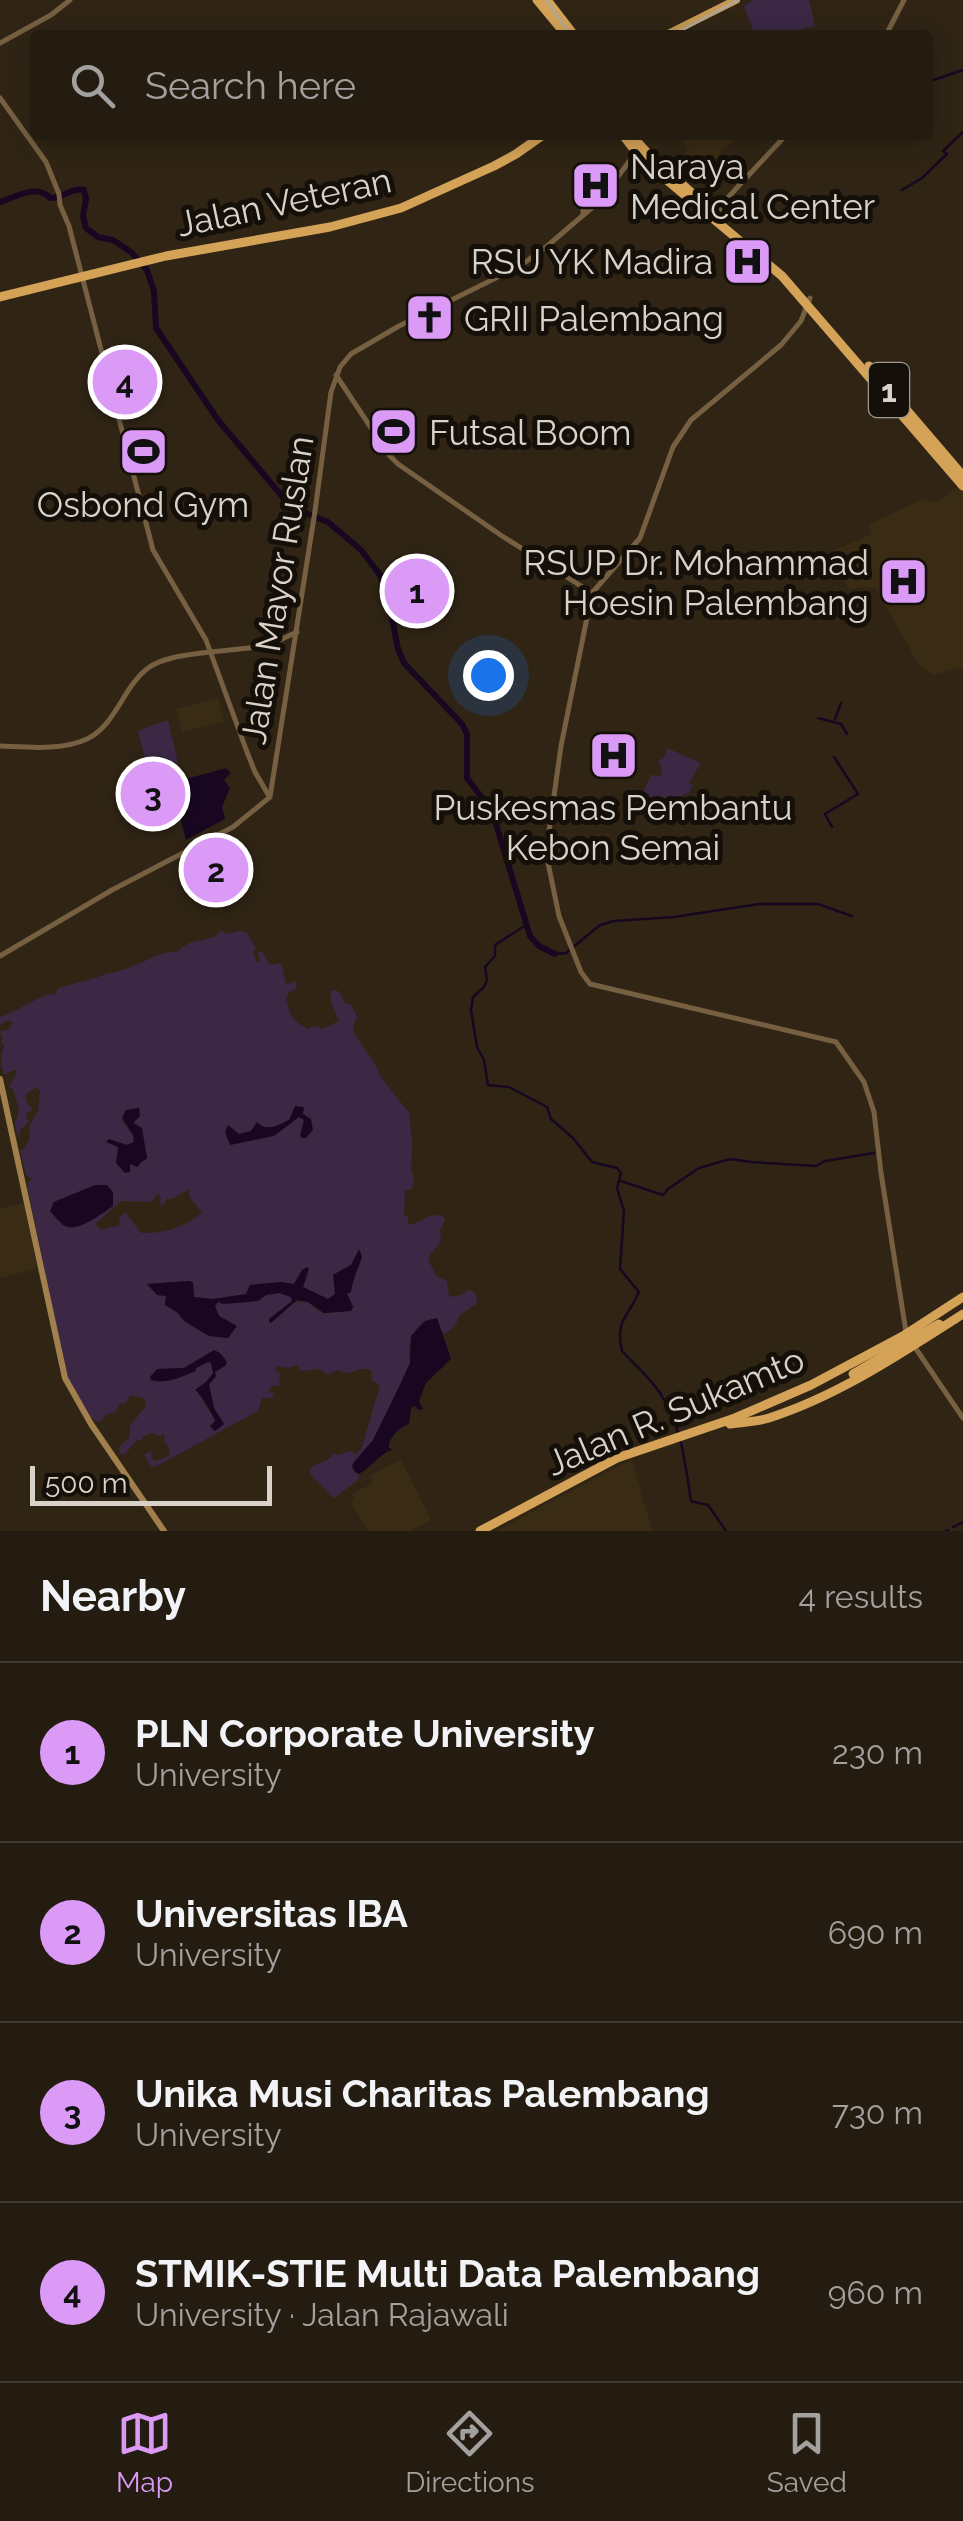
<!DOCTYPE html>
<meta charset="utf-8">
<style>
body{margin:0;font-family:Raleway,sans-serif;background:#30291e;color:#f1f3f6}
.scale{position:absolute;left:30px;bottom:25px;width:242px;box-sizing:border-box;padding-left:10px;border:5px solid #d9d2c8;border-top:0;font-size:28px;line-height:35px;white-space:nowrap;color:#d9d2c8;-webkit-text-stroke:8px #140f09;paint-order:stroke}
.you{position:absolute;left:488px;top:675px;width:35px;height:35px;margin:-25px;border:8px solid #fff;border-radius:50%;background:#1a73e8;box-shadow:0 0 0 15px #1a73e833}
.badge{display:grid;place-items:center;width:65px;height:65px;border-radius:50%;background:#da9af6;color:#111;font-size:32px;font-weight:700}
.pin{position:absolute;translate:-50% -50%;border:5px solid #fff;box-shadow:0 2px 10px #0006}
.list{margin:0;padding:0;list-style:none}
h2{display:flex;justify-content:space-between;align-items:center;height:130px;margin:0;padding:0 40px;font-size:42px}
h2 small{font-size:32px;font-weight:400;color:#a3a19f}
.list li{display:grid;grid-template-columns:65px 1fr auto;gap:30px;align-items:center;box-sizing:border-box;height:180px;padding:0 40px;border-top:2px solid #413a30}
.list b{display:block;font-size:38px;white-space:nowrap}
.list p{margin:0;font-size:32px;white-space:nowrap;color:#a3a19f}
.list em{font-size:32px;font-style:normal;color:#a3a19f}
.icon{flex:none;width:55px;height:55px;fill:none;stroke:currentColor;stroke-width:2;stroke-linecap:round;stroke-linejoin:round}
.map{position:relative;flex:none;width:963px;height:1531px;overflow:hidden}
.search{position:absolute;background:#241c10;box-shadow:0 5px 25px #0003;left:30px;right:30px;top:30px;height:110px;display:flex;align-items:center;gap:25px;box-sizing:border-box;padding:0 35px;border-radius:10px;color:#a3a19f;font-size:38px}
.sheet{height:850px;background:#241c10}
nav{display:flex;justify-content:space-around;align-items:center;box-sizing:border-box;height:140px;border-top:2px solid #413a30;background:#241c10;font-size:28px;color:#a3a19f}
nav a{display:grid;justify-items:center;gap:5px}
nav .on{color:#da9af6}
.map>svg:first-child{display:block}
.built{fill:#3a2b14}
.green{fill:#3c2845;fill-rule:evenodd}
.water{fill:#190621}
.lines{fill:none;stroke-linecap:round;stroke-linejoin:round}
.stream{stroke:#190621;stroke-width:2.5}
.river{stroke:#190621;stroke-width:6}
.tertiary{stroke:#766041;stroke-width:5}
.secondary{stroke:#a2804d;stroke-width:6}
.primary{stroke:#c59854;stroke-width:8}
.trunk{stroke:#d4a358;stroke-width:9}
.tram{stroke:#afa79b;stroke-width:2.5}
.trunk-bridge{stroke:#d4a358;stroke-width:9}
.labels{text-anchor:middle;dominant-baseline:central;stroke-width:10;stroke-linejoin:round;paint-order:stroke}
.shield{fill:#140f09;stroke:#9e988f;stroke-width:2.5}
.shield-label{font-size:32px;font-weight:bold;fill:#d9d2c8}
.poi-label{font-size:35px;fill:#d9d2c8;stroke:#140f09;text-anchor:start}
.street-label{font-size:35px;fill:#d9d2c8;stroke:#140f09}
</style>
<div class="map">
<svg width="963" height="1531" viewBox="0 0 963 1531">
<rect width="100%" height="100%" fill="#302515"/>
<g class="built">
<path d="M676,135H737L692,184L672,166L689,149Z"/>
<path d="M958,486L963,490V667L933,675L919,665L876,588L859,587L849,590L833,551L872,534L869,524L921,500L937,503Z"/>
<path d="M218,698L224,721L182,732L176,709Z"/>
<path d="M24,1203L37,1268L0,1278V1209Z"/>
<path d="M401,1460L431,1520L409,1531H368L351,1502L355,1500L352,1494L373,1483L371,1475Z"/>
<path d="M632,1460L652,1531H496L620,1465Z"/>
</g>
<g class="green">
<path d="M754,0H809L815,26L776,35H755L744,6Z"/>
<path d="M168,720L178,763L148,770L138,731Z"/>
<path d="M667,748L701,763L689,782L693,786L688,794H683L681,803L671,801L663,810L640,799L651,775L661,776L662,769L658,761L664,758Z"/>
<path d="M221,930L225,934L239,931L247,933L256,949L253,952L256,961L260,962L258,952L262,951L270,965L281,963L286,985L296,981V989L289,992L286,998C291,1019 291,1019 308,1029L315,1026L322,1029L339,1021L331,1002V990L338,991L345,1003L351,1004L357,1017L353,1025L355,1035L372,1059L381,1077L409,1113L412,1142L411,1171L414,1176L412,1189L405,1190L404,1216L408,1217V1223L411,1225L432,1215L442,1216L445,1220L440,1230L441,1242L430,1254L428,1259L436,1276L447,1281L449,1297L461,1295L468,1290L474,1292L477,1297L476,1304L460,1315L455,1326L446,1333L442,1332L437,1318L423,1322L415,1330L409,1346L410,1363L399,1387L373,1440L352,1466L354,1472L359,1474V1479L334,1498L311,1475L310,1469C317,1461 328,1464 334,1453L338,1455L350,1451L355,1454L361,1450L380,1386C372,1376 373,1389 371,1370C361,1366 356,1372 347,1373L337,1370L328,1375L319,1369L301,1371L298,1365L285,1368L278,1366L275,1370L280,1374L279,1386H271L269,1392L275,1394L271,1398H262L258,1411L155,1467L151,1466L144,1455L151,1451L152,1459L156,1461L169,1456L170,1448L164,1442L165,1433L160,1436C153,1432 145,1432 141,1441L137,1440L124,1455L120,1454L119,1446L130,1438V1425C136,1420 139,1413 146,1407L144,1398L130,1395L126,1403L120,1404L115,1412L107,1414L99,1423L86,1413L66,1374L28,1189V1183L32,1179L26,1175L21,1154L20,1151C31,1145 30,1135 29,1127L38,1111L40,1090L36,1087L25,1095L27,1104L33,1109L27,1113L26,1117L29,1122L21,1129L18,1138L15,1124L19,1110L13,1089L9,1087L17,1072L14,1070L4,1075C0,1064 0,1056 4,1047L3,1043L0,1045L3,1039L0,1031L8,1030L13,1023L8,1020L0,1025V1017C18,1011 33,999 51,994L55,996L58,988L96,978C105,973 116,973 126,969C142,963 156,955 172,951L175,953L189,943L215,937ZM139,1109L140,1116L133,1122L140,1126L147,1159L140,1163L138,1167L130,1164V1169L123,1171L116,1163L119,1147L106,1142L110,1140L127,1145L134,1142L133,1135L122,1121ZM189,1189L190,1198L202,1212C187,1227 162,1234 141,1233L125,1212L119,1218L120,1225L101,1230L95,1224L121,1201L152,1202L158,1193L161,1199L159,1203L164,1204L166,1199H172ZM84,1191L113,1192V1206L93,1217L65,1226L50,1211L57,1200ZM360,1250L362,1257C358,1269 353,1279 351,1291L347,1294L353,1306L351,1311C343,1311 330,1314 324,1313C309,1309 316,1299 292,1303L291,1297L279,1293L266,1295L258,1301L224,1304L218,1302L215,1306C217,1316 226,1323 235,1325L225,1338L209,1336L184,1321L178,1313L165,1305L167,1297L156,1294L147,1284L190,1281L193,1283L194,1297L213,1299L247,1294L250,1285L280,1282L294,1284L302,1270L308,1273L303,1287L328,1299L335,1294L334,1274L351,1265ZM214,1350L226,1359V1366L215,1372L216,1376L209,1385L214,1408L224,1424L215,1431L210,1426L215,1421L214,1415C204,1409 204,1397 196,1390L207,1381L213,1373L211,1363L209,1362L196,1368L195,1371C181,1377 167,1384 151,1381L150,1376L158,1369L184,1368Z"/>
</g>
<g class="water">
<path d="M226,768L231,773L224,780L230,788L222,807L225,819L186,840L171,783Z"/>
<path d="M295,1106L304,1107L303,1114L311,1119L313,1130L306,1138H302L300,1135L304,1120L299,1117L274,1136L230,1145L225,1132L228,1125L239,1134L251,1131L257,1122C267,1132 276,1126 289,1120Z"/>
<path d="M139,1108L140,1116L133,1123L142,1128L147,1158L140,1163L138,1167L130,1164V1172L125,1173L116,1163L118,1147L106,1142L109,1139L127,1145L134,1142L133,1135L122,1118L126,1110Z"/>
<path d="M95,1185H107L113,1192V1206C103,1213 81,1230 68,1227C61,1226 55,1216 50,1211L54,1202Z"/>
<path d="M359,1249L362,1257C358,1269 353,1278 351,1292L347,1294L353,1307L351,1311L324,1313L308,1302L297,1300L271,1323L269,1322V1319L292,1301L291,1297L279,1293L266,1295L258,1301L223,1304L218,1302L215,1306L219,1316L237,1326L228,1338L209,1336L184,1321L178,1313L165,1305L166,1296L157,1295L147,1284L190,1281L193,1283L194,1297L213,1299L246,1294L250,1285L280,1282L294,1284L302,1270L307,1267L309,1269L303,1287L328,1299L335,1294L333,1275L351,1265Z"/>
<path d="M437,1318L451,1359L426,1383L419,1401L423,1409L419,1410L414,1406L411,1408L409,1424C400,1427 389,1437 389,1447L392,1450C380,1453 371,1468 359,1474L355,1472L352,1466L354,1462L373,1440L399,1387L410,1363L411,1336L425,1321Z"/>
<path d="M214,1350L220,1353L227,1362L226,1365L215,1372L216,1376L209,1384L214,1408L224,1424L215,1431L210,1426L215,1421C214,1416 200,1393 195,1390L207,1381L213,1373L211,1363L208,1362L196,1368V1371C181,1377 167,1384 151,1380L150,1377L157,1369L184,1368Z"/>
</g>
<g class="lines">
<g class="stream">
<path d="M928,82L963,70"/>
<path d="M902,190L922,178L947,154L943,151L963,132"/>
<path d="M818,718L841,724L847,734"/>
<path d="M835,719L841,703"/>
<path d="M832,827L825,814L858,794L834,757"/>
<path d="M526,925L495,945V956L485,967L487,980L484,987L473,997L471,1010L477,1047L484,1060L488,1085L509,1087L547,1107L551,1119L573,1138L592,1162L617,1168L621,1173L617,1188L624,1211L620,1269L639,1292C628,1317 615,1320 622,1351C635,1365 650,1378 660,1393C682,1425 685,1464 691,1501L708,1505L726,1531"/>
<path d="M555,954L566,953L600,925L614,921L674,917L759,904H818L852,916"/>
<path d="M621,1181L663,1195L668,1189L699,1168L730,1159L751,1162L816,1166L825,1161L874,1153"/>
<path d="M953,1527L963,1522"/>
<path d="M946,1531L948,1530"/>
</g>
<path class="river" d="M0,202C17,197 36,183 50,198C62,199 72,187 84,190L86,199L83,216L86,228L98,237L113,240L131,252L147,270L154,291L156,328L218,420L291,507L328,522L361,550L380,575L388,598L398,649L404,663L462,724L467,734V778L492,811L530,936L539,946L555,954"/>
<g class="tertiary">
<path d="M886,35L904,0"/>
<path d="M0,43L51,15L70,0"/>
<path d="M0,98L46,162L59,194L60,205L69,226L153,550L206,640L247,752L255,772L269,796"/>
<path d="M583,214V210L600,192L607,189"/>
<path d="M719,216L720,206L786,135"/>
<path d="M810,298L801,321L781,345L691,420L673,447L640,538L592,593L561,746L546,853L559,916L581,972L590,984L836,1042L864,1082L874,1112L881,1173L906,1332"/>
<path d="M336,375L389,455L398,464L502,536L592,593"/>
<path d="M211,652L267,646L297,632"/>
<path d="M0,746C27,747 61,751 87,739C116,725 123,687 148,668C165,656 190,655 209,652"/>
<path d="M0,956L112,890L233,827L270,797L315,511L331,392L340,367L351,354L399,326L520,266L546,247L601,200L633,156"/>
<path d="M914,1346L963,1418"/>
</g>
<path class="secondary" d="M0,1079L65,1378L91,1424L164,1531"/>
<path class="primary" d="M666,35L736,0"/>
<g class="trunk">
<path d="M537,0L566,35"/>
<path d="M547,0L574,35"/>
<path d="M623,135L636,152L656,171L782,276L963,486"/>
<path d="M631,135L652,158L694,195"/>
<path d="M0,297L166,256L330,227L401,208L494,166L516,154L543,135"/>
<path d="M869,366L963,476"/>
<path d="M730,1424C743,1422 756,1422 769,1418C838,1396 902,1353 963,1314"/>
<path d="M480,1531L617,1458L735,1418L811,1385L903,1336L963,1297"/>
</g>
<g class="tram">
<path d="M546,0L571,35"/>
<path d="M673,35L738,0"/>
</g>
<path class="trunk-bridge" d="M853,1374L939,1324"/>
</g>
<defs>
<symbol id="hospital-square" viewBox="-11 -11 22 22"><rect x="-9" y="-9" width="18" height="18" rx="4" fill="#da9af6" stroke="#140f09"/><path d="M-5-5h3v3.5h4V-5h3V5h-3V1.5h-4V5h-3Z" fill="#111"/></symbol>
<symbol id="church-square" viewBox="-11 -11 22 22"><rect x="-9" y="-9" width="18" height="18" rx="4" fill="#da9af6" stroke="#140f09"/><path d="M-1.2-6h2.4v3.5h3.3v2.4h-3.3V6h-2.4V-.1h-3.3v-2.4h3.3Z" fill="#111"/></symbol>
<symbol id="stadium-square" viewBox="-11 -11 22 22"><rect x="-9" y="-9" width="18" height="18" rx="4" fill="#da9af6" stroke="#140f09"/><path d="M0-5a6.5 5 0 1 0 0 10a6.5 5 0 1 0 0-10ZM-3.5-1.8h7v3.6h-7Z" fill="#111"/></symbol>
</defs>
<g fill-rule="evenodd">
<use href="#hospital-square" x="568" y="158" width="55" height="55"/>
<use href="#hospital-square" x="720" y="234" width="55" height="55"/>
<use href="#church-square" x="402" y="290" width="55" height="55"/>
<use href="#stadium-square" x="366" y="404" width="55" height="55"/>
<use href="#stadium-square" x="116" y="424" width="55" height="55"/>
<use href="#hospital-square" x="876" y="554" width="55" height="55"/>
<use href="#hospital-square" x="586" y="728" width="55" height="55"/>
</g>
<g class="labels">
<rect class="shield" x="869" y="363" width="40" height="54" rx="8"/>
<g class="shield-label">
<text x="889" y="390">1</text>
</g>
<g class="poi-label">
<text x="630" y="166">Naraya<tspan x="630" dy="40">Medical Center</tspan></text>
<text x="713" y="261" text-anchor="end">RSU YK Madira</text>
<text x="464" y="318">GRII Palembang</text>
<text x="429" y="432">Futsal Boom</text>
<text x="143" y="504" text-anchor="middle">Osbond Gym</text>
<text x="869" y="562" text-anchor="end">RSUP Dr. Mohammad<tspan x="869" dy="40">Hoesin Palembang</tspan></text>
<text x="613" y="807" text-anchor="middle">Puskesmas Pembantu<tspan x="613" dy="40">Kebon Semai</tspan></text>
</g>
<g class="street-label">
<text transform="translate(284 202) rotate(-12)">Jalan Veteran</text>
<text transform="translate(277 590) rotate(-81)">Jalan Mayor Ruslan</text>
<text transform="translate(675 1411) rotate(-23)">Jalan R. Sukamto</text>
</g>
</g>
</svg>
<div class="scale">500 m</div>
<div class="you"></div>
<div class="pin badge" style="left:417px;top:591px">1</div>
<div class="pin badge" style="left:216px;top:870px">2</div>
<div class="pin badge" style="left:153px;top:794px">3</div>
<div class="pin badge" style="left:125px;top:382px">4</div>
<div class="search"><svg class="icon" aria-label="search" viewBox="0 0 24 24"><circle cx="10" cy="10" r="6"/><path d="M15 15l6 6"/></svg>Search here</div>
</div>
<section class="sheet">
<h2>Nearby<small>4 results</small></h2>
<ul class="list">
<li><span class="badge">1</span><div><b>PLN Corporate University</b><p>University</p></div><em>230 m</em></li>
<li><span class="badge">2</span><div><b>Universitas IBA</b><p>University</p></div><em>690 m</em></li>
<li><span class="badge">3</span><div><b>Unika Musi Charitas Palembang</b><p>University</p></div><em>730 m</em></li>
<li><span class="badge">4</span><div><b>STMIK-STIE Multi Data Palembang</b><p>University · Jalan Rajawali</p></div><em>960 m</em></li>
</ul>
</section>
<nav>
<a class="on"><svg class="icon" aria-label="map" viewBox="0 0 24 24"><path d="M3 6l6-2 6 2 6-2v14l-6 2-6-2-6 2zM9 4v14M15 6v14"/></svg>Map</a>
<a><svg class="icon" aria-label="directions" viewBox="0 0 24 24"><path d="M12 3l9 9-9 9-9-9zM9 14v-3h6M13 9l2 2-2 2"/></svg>Directions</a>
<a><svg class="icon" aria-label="saved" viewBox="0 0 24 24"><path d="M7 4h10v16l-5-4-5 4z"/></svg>Saved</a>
</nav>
